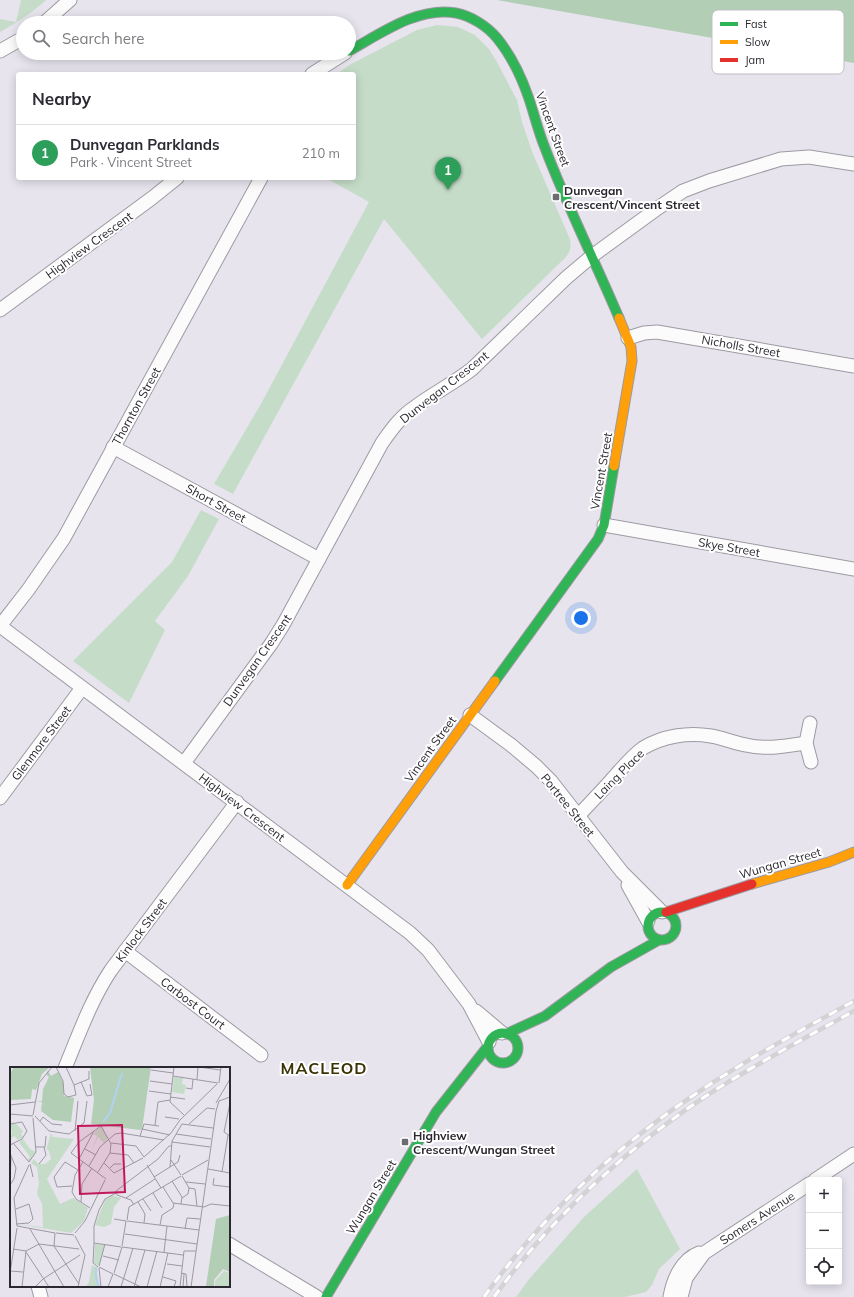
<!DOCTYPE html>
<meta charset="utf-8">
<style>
body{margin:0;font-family:Mulish,sans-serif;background:#f2f2f3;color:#2b2b33}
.controls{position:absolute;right:12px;bottom:12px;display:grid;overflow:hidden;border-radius:4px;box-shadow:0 2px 10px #0003}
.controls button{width:36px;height:36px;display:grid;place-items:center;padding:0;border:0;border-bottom:1px solid #e1e1e2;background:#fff;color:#2b2b33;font:20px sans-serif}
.you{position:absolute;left:581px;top:618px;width:14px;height:14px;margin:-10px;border:3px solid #fff;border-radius:50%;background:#1a73e8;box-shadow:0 0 0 6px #1a73e833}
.badge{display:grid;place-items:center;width:26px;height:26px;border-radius:50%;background:#0b8043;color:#fff;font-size:13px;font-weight:700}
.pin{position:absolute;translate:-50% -33px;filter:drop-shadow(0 1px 2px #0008)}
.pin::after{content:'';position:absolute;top:21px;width:14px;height:12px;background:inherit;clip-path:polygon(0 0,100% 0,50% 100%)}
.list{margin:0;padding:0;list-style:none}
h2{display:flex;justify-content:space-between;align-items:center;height:52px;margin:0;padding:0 16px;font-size:17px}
h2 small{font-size:13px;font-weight:400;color:#7c7c81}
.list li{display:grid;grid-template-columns:26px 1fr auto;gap:12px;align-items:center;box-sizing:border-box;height:56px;padding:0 16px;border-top:1px solid #e1e1e2}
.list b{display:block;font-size:15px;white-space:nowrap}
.list p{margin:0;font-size:13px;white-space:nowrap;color:#7c7c81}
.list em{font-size:13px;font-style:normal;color:#7c7c81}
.icon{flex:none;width:22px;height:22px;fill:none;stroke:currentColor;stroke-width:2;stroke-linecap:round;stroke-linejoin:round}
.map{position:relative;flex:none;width:854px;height:1297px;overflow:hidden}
.search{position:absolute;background:#fff;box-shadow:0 2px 10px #0003;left:16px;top:16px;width:340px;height:44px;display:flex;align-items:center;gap:10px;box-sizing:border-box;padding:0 14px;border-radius:22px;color:#7c7c81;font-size:15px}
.panel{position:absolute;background:#fff;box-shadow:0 2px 10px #0003;left:16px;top:72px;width:340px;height:108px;border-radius:4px}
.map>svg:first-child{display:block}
.green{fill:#c5ddc8}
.forest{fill:#b2ceb5}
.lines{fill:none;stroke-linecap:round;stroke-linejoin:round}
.street-casing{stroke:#9d9aa2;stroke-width:15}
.fast-casing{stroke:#9d9aa2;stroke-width:11}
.slow-casing{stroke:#9d9aa2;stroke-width:11}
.jam-casing{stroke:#9d9aa2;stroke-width:11}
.street{stroke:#fbfbfc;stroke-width:13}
.fast{stroke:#30b455;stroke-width:9}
.slow{stroke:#ff9f0a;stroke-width:9}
.jam{stroke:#e5322d;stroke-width:9}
.rail-casing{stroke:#d3d2d4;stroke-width:4.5}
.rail{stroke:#fff;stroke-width:3;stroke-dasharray:9;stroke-linecap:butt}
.poi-dot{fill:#6d6a72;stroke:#fff;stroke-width:1.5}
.labels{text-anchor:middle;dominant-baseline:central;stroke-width:4;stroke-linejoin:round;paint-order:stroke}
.street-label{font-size:12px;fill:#2b2830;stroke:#fff}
.poi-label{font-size:12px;font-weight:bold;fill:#2b2830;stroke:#fff;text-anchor:start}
.district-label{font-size:16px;font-weight:bold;letter-spacing:1px;fill:#3b3307;stroke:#fff}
.inset-river{fill:none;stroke:#b3d2f3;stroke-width:2}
.inset-road{fill:none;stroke:#9c99a2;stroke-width:1}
.view{fill:#c2185b;fill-opacity:0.15;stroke:#c2185b;stroke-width:2}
.inset-edge{fill:none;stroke:#2b2830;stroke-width:2}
.key{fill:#fff;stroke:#bfbec1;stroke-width:1}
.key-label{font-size:11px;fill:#2b2830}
</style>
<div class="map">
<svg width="854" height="1297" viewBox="0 0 854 1297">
<rect width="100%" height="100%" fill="#e7e4ee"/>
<g class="green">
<path d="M21,0H46C32,13 16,23 0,32V19L16,22Z"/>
<path d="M437,25L458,27L475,35L489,49L497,62L517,100L522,122L533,154L569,237C572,245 571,250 566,257L482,339L384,219L233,494L214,484L262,402L369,202L326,178H354V74H337L349,65L417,30Z"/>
<path d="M201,510L219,519L188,576L155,621L165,630L129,703L73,661L172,562Z"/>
<path d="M637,1169L680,1249L659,1269L652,1285L646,1292L625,1297H516L530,1278L584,1217Z"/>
</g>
<path class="forest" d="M497,0H854V63Z"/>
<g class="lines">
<defs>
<g id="street">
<path d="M44,23L70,0"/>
<path d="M0,51L23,38"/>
<path d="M312,74L345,53"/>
<path d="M0,310L152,198L177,178"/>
<path d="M628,338L644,333L657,332L854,366"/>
<path d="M113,447L319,559"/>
<path d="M604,525L854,569"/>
<path d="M0,626L410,933L428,950L469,1004L489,1042"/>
<path d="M0,626L28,590L64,538L261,178"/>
<path d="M470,715L511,745L536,766L551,781L622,872L662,912"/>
<path d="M810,723L806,743L811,762"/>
<path d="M184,763L271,644L283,625L382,443C391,430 401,416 415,407C434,393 454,383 472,369L566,278L592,256L658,208L683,191L709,181L781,159L809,157L854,164"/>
<path d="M0,798L82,688"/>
<path d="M578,816C590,803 603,790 615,776C624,766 632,756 643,748C663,736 688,732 711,736C723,738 734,743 746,745C766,750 786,746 806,743"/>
<path d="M628,885L648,921"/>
<path d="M125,951L261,1055"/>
<path d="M476,1011L502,1033"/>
<path d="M65,1068C79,1034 91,1000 111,970L237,802"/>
<path d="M815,1180L854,1154"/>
<path d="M229,1244L317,1297"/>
<path d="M38,1286L41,1297"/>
<path d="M670,1297C673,1280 681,1260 699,1253"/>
<path d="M681,1297L686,1278L704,1253L809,1184"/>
</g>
<g id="fast">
<path d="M349,51C380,34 418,6 456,13C471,16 487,26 497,38C510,54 521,76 528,96C534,113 538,131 545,148C567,206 595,261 619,318"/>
<path d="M495,681L598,539L604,525L614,466"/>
<circle cx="662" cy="926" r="14"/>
<circle cx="503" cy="1048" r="15"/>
<path d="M506,1034L545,1016L611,967L659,940"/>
<path d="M326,1297L436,1112L488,1046"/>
</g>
<g id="slow">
<path d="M614,466L632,361L631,347L619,318"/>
<path d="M752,884L829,862L854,852"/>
<path d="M347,885L495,681"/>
</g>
<path id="jam" d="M666,912L752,884"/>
</defs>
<use href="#street" class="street-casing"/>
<use href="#fast" class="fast-casing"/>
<use href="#slow" class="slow-casing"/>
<use href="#jam" class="jam-casing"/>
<use href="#street" class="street"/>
<use href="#fast" class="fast"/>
<use href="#slow" class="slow"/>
<use href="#jam" class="jam"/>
<defs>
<g id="rail">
<path d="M484,1297C542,1216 616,1146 700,1091C749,1058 802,1030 854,1001"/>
<path d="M494,1297C552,1217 627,1148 709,1094C756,1064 805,1038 854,1011"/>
</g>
</defs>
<use href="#rail" class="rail-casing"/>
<use href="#rail" class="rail"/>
</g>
<g class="poi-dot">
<rect x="552" y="193" width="8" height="8" rx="2"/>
<rect x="401" y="1138" width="8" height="8" rx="2"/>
</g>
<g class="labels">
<g class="street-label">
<text transform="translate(553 129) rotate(70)">Vincent Street</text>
<text transform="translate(89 245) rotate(-36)">Highview Crescent</text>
<text transform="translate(741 346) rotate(10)">Nicholls Street</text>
<text transform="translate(444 387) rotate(-38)">Dunvegan Crescent</text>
<text transform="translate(136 406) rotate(-61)">Thornton Street</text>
<text transform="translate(601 471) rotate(-80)">Vincent Street</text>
<text transform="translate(216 503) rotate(29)">Short Street</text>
<text transform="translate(729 547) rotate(10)">Skye Street</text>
<text transform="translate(257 660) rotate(-55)">Dunvegan Crescent</text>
<text transform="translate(41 743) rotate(-53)">Glenmore Street</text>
<text transform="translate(430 749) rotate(-54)">Vincent Street</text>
<text transform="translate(619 774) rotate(-45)">Laing Place</text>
<text transform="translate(568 805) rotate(51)">Portree Street</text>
<text transform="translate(242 807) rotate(37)">Highview Crescent</text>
<text transform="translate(780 863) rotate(-16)">Wungan Street</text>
<text transform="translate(141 930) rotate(-53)">Kinlock Street</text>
<text transform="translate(193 1003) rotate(37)">Carbost Court</text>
<text transform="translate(371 1197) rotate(-59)">Wungan Street</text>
<text transform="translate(757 1218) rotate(-33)">Somers Avenue</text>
</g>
<g class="poi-label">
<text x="564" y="190">Dunvegan<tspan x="564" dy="14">Crescent/Vincent Street</tspan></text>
<text x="413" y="1135">Highview<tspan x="413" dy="14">Crescent/Wungan Street</tspan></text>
</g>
<g class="district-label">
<text x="324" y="1068">MACLEOD</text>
</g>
</g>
<g transform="translate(10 1067)">
<rect width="220" height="220" fill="#e7e4ee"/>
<path d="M164,10L173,11L172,17L176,18L174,27L162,25ZM5,56L13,64L11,67L13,70L8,73L4,69L0,72L2,66L0,57ZM90,60L93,61L98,71L94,76L88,70L81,85L87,69L83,67ZM41,66L43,70L64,72L37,112L50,137L63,131L78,141L74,154L61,166L8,157L33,160L32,137L27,127L29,116L27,100L21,96L24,92L28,97H35L41,92L39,84L37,82L36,84ZM13,72L20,82L26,85L20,94L17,93L20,90L9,75ZM102,128L111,131L104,140L101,157L94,160L85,158L95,133ZM85,177L95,178L89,199L84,196ZM82,198L88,202L87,206L90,220H76L79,215ZM214,204L220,206V220H205V214Z" fill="#c5ddc8"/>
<path d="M4,0H40L32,7L26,23L22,22L21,32L0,33V7ZM80,0H141L132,62L130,63L81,57L84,33ZM38,4L41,9L48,5L53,15L54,29L64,31L61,55L43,53L31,44L32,35L26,34H32L33,22L39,10L36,7ZM220,148V205L213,202L204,213V219H196L206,152Z" fill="#b2ceb5"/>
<path class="inset-river" d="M93,55L100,46L112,6M86,200V211L89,220"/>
<path class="inset-road" d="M46,0L53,14L54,27L58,30L66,28L64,18M56,0L64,18L79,12V4M189,0L210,3M141,3L163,6M163,9L208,16M187,12L188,0M140,14L162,17M71,15L77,29L82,28L80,17M209,16L211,0M176,21L182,22L183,12M139,24L161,27M160,30L175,32M160,35L164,0M160,35L174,48M206,36L220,12M220,36L214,65L220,69M0,38L25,35M0,47L23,49M23,48L29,16L42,0M25,49L39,64L59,67L74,56L77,34M155,50L169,52M170,53L207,17M30,54L33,50L42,57L52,58M0,57L12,55L17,64L12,72L0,78M179,57L197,41L205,42M145,58L148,35L160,33M132,62L160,68M65,64L68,34M166,67L201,72M130,69L134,57L149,59M162,75L200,80M3,76L19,95M101,76L126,79L134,90M26,80H35L36,69M75,82L86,88M0,86L6,101L4,112L0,118M100,86L118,88L124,96M134,90L161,66L170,53M69,92L84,64M161,93L171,108M19,95L26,85L23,51M73,95L65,108L62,125L66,132L80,141M94,96L104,106M20,97L23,110M29,97L36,88L34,80M137,98L151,121M79,99L90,80L105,67L111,66L154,73M160,100L162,74L172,57L203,61M100,101L104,97H111M198,102L220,106M88,105L100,86L101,77L91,59L69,75L61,86L96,112M212,105L218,68M104,106L133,91M172,108L198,93M144,110L168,95L170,88M204,111L203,118L220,120M162,114L172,130L171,137M0,115L1,91M176,115L195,117M62,119L47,120L44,110L55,95L68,103M153,120L163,136L194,140L201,137L220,139M179,121L185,122L187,139M143,126L152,141M116,131L145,112M172,131L178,127L179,121L172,109M133,132L141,144M71,135L72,117L82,101M128,135L135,147L134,156M124,138L121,133L107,128L106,124L148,92L159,79H162M6,142L19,137L23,152L19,156L6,157M104,152L116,154M117,153L119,140L171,109M117,154L189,163M150,158L152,148L163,141L164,136M7,159L4,131L19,98M7,159L45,166M20,162L54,220M175,162L177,151L190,152M46,166L64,168M65,166L75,154L95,113M115,167L187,177M65,169L75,188L68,220M84,176L111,180M84,177V159L89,143L95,132L106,126M84,177L83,196L88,200M44,179L69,217M44,179L45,166M112,179L116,154M112,180L173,188M3,182L16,184L29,177L69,182M16,185L39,220M154,185L157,159M93,189L109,193M157,197L172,199M89,199L95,177M89,200L103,207M89,201L91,220M0,204L13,205M0,206L7,161M104,206L112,180M171,206L176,207L177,220M104,207L131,220M153,210L166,214L164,220M12,220L16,184M25,220L33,212L70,188M98,220L103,207M111,220L123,181M124,220L135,183M137,220L147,184M150,220L158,186M170,220L174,184H186M173,220L174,207M181,220L206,44L209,34L220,30"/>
<path class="view" d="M112,58L115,125L70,127L68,59Z"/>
<rect width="220" height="220" class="inset-edge"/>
</g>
<rect x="712" y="10" width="132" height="64" rx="6" class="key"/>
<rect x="720" y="22" width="18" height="4" fill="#30b455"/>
<rect x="720" y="40" width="18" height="4" fill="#ff9f0a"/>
<rect x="720" y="58" width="18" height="4" fill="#e5322d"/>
<g class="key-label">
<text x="745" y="28">Fast</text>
<text x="745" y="46">Slow</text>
<text x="745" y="64">Jam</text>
</g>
</svg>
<div class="controls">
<button>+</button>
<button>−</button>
<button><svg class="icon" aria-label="locate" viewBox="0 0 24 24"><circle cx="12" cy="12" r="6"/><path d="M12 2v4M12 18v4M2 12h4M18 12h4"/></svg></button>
</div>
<div class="you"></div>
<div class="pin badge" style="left:448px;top:190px;background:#2e9e5b">1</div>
<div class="search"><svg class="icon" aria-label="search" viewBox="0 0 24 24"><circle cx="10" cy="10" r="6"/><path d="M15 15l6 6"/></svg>Search here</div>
<section class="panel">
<h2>Nearby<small></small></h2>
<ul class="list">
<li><span class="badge" style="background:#2e9e5b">1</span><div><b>Dunvegan Parklands</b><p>Park · Vincent Street</p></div><em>210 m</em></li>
</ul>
</section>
</div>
